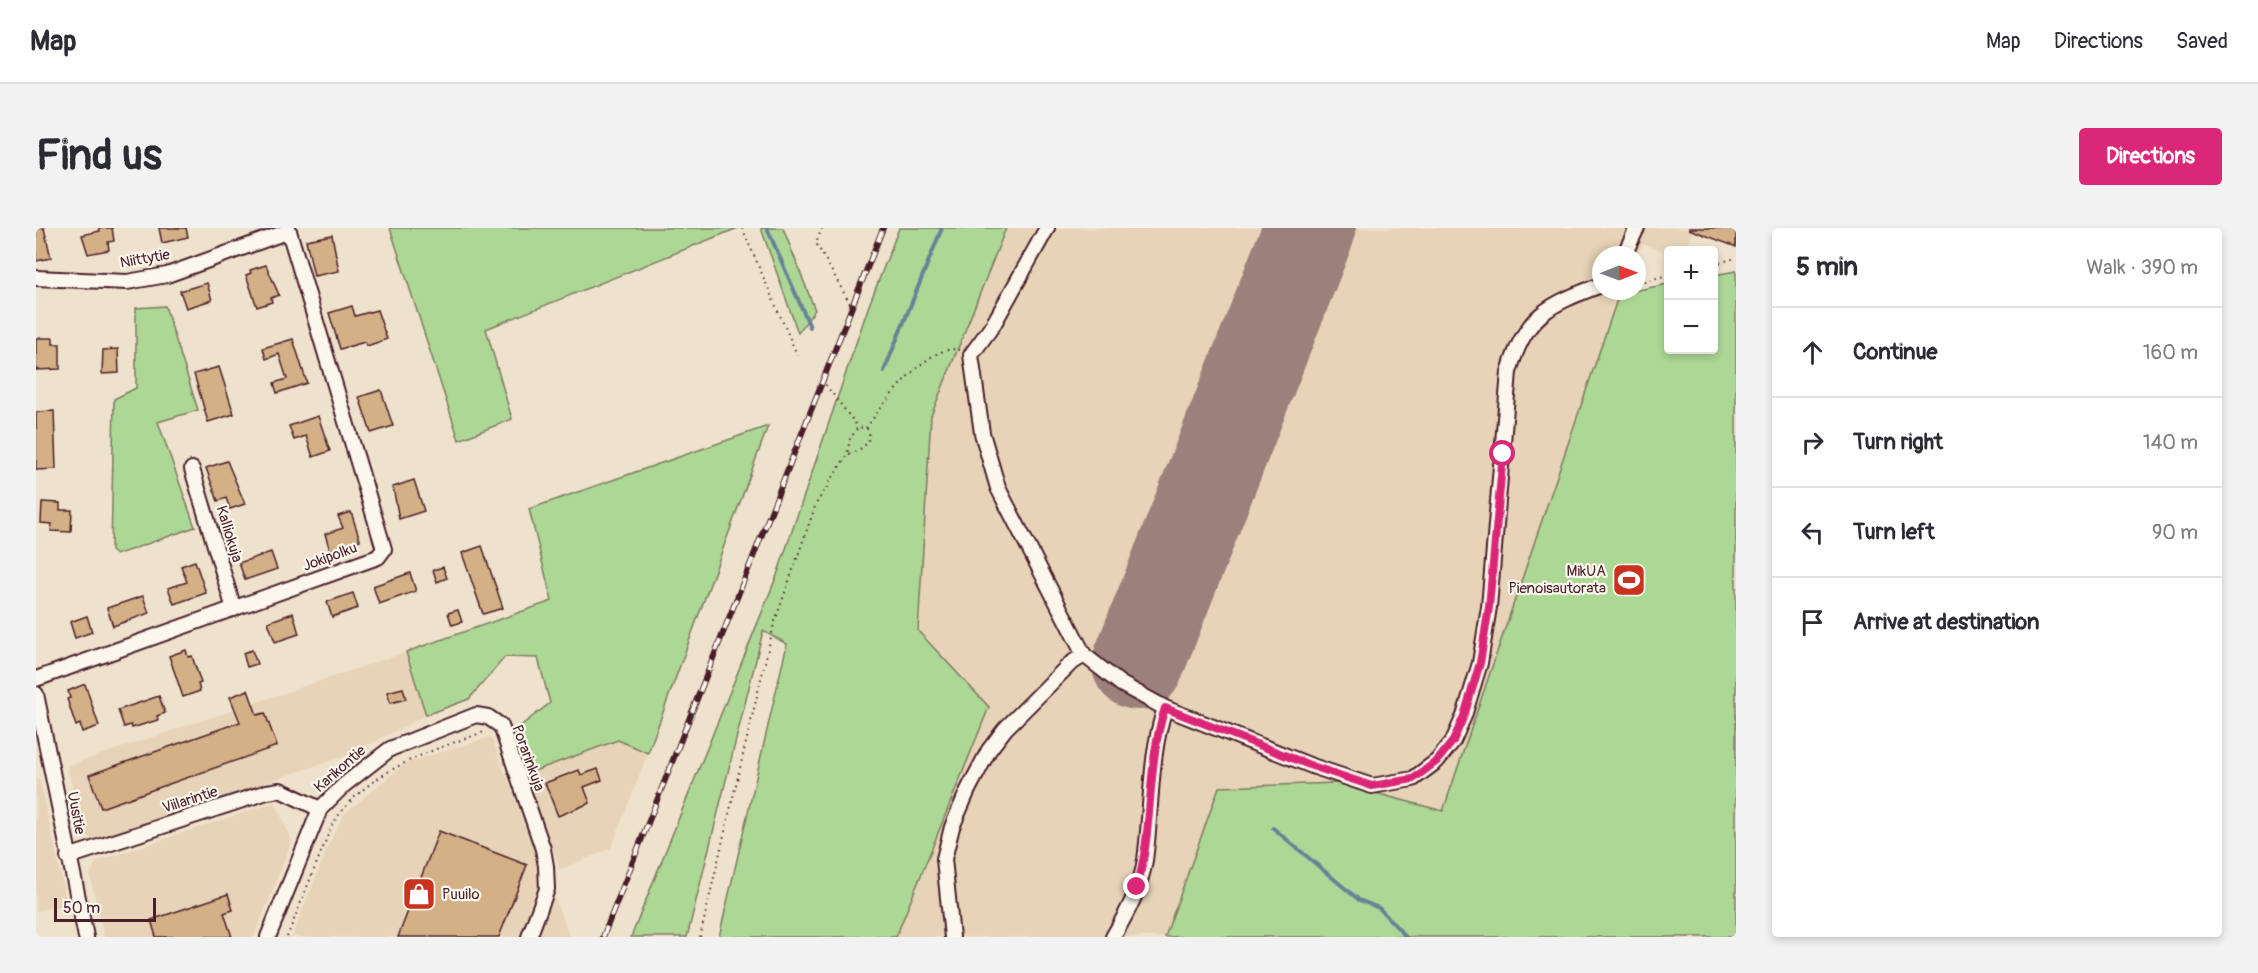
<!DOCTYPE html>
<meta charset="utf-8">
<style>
body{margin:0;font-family:Pangolin,sans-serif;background:#f2f2f3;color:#2b2b33}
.controls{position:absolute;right:18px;top:18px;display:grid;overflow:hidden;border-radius:6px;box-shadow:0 3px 9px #0003}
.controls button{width:54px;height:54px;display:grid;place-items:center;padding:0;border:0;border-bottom:2px solid #e1e1e2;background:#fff;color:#2b2b33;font:30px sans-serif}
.compass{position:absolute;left:1556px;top:18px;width:54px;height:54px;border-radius:50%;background:#fff;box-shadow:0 3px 9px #0003;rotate:89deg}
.scale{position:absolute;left:18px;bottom:15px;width:102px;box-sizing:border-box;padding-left:6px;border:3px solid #4a1f2b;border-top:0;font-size:16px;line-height:21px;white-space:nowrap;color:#4a1f2b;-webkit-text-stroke:4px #fbf7ec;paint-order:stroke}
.stop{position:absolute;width:18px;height:18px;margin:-14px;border:4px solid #db2777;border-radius:50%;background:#fff}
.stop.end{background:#db2777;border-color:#fff;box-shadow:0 2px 6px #0008}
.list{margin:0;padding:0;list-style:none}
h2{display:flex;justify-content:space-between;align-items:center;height:78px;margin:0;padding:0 24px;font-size:26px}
h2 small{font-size:20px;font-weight:400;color:#7c7c81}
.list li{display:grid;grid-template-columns:39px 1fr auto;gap:18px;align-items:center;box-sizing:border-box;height:90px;padding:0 24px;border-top:2px solid #e1e1e2}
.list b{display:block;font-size:22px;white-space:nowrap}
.list em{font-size:20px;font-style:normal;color:#7c7c81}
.icon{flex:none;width:33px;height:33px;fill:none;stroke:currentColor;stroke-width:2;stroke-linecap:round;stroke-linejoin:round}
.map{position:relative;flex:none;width:1700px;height:709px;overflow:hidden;border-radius:6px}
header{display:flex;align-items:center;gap:36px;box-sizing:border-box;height:84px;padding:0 30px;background:#fff;border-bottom:2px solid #e1e1e2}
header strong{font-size:28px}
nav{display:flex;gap:33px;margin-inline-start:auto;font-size:21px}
.intro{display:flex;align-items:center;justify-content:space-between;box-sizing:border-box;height:144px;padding:0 36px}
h1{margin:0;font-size:42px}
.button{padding:15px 27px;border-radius:6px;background:#db2777;color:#fff;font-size:21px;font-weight:700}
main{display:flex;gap:36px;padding:0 36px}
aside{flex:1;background:#fff;border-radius:6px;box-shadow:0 3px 9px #0003}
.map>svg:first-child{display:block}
.built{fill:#e7d3b7}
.green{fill:#add795;stroke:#7c7b60;stroke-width:1.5}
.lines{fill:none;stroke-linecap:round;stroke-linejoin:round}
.stream{stroke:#6a8298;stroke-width:4}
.runway{stroke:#9c807c;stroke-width:92}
.building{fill:#d3b085;stroke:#4a1f2b;stroke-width:1.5}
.minor-casing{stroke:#4a1f2b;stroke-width:18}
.path{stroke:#4a1f2b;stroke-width:2;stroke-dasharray:1.5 4.5;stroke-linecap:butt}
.minor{stroke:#fbf7ec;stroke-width:14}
.rail-casing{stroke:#4a1f2b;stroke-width:6}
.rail{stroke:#fbf7ec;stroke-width:4;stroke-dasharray:11;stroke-linecap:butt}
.route{stroke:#db2777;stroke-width:8}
.labels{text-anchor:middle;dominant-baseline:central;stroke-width:4.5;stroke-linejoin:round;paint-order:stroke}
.street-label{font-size:15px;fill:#4a1f2b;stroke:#fbf7ec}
.poi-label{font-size:15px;fill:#4a1f2b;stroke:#fbf7ec;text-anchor:end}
</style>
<header>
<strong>Map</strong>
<nav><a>Map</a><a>Directions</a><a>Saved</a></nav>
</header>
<div class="intro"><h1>Find us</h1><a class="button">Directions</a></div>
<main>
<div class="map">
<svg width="1700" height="709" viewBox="0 0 1700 709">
<rect width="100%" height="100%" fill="#efe2cd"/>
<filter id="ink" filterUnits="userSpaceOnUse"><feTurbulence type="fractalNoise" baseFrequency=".0167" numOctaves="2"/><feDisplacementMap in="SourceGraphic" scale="12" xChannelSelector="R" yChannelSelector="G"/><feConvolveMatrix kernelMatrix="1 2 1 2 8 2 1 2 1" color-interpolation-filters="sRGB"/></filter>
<g filter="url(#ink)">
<g class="built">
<path d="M970,0H1659L1650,22H1632V25L1607,16L1601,27H1565V63H1584L1407,583L1302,555L1183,559L1129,709H860L953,479L882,404L895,188Z"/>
<path d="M370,424L390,487L315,526L57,612L47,605L31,538Z"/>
<path d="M455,509L534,709H256L293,616L308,586L370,535Z"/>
<path d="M582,512L612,525L575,620L524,642L490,546Z"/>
<path d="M0,552H4L31,676L0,683Z"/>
<path d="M239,574L256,613L218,709H68L54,648L60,634Z"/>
</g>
<g class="green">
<path d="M354,0H702L450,101L476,191L423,212Z"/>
<path d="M725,0H747L779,82L762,105Z"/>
<path d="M863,0H970L895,188L882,403L953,479L860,709H683L751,416L727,403L651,709H595L741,347L832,80Z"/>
<path d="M1700,43V709H1129L1183,559L1302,555L1407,583L1583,66L1632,56V122H1678V47Z"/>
<path d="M129,78L162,182L122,194L159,299L80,327L75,323L78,171L100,160V80Z"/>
<path d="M732,198L612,525L582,512L490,546L478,503L514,475L502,430L469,429L433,471L390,487L370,424L516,373L493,281Z"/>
</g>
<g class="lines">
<g class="stream">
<path d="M731,0L774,99"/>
<path d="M848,143L906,0"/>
<path d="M1237,600L1323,672L1343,680L1370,709"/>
</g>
<path class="runway" d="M1102,436L1274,0"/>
</g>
<g class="building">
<path d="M0,0H8L15,30L0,33Z"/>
<path d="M63,0H76L78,13L72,14L73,22L52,26L46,7L64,3Z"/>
<path d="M123,0H150L152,9L126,15Z"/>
<path d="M1653,0H1700V19L1653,1Z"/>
<path d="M296,7L303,43L278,48L270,12Z"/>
<path d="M230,37L243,67L235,70L236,74L221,79L210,47L215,45L214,42Z"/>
<path d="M171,55L176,72L150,80L144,63Z"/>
<path d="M316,78L319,88L341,82L351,111L331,118L329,114L304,121L293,85Z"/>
<path d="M0,110H17V116H24V141L0,142Z"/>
<path d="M257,111L271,155L241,165L238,155L251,151L243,126L230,131L227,120Z"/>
<path d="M82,121L83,145L66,146L67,122Z"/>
<path d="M183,139L198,186L172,194L158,146Z"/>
<path d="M345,162L357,198L335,205L323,169Z"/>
<path d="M18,183L20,241L0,242V184Z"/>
<path d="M282,188L294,223L277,229L270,208L258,212L253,198Z"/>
<path d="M191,233L209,276L194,281L190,270L182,273L170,240Z"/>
<path d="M378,252L388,283L363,291L357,259Z"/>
<path d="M6,274L24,275V282H36L35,304L15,303L16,296L5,295Z"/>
<path d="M315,284L324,312L294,322L289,306L307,300L302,288Z"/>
<path d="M446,318L467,380L447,386L426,325Z"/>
<path d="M235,324L241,341L209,352L203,335Z"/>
<path d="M159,333L170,365L138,376L132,360L151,354L145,338Z"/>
<path d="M407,339L411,350L401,354L397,342Z"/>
<path d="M374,345L380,363L343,376L337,358Z"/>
<path d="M317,365L322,380L296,389L291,374Z"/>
<path d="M107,368L113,385L77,398L71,380Z"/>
<path d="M422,382L426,394L416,397L412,385Z"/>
<path d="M257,385L263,406L239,414L232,394Z"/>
<path d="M51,388L56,404L39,410L34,394Z"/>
<path d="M150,422L152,429L156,428L165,455L162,456L164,463L147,469L133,428Z"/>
<path d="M216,422L221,436L211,439L207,425Z"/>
<path d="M49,456L63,498L46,504L44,496L40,498L31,471L34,470L32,463Z"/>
<path d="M367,460L370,471L354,475L351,464Z"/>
<path d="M212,462L221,487L229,485L241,518L65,580L53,547L204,494L194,469Z"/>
<path d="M123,468L129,485L121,488L122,492L96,500L95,497L88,499L82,482Z"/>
<path d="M562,541L566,552L548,559L554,575L522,588L509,555L543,542L545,547Z"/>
<path d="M403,603L491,637L463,709H362Z"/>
<path d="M192,666L197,682L188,685L196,709H120L115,692Z"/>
</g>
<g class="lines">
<defs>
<g id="minor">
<path d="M1011,0L957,97L935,127L946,205L962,260L1048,427L1085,456L1129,480L1276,538L1336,558L1377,551L1401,533L1417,513L1428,488L1444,435L1453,379L1473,144C1490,86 1512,77 1565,57"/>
<path d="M1588,27L1601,0"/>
<path d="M0,50L91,54L131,47L253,3"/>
<path d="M156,241L198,381"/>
<path d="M0,451L342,329L348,321L252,0"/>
<path d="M0,466L50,709"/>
<path d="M32,629L231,564L244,562L284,581"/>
<path d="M232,709L284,581L308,557L354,521L440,487L452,489L465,498L507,621L510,638L511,661L493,709"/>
<path d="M916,709L908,631L916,599L932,562L953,522L969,501L1034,436L1048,427"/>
<path d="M1077,709C1091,685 1105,659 1109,632C1116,581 1113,529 1129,480"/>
</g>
</defs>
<use href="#minor" class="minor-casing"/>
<g class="path">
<path d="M706,0L762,129"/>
<path d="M786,0L780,15L816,79"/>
<path d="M1678,36L1700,30"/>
<path d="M1602,55L1632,47"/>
<path d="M786,152L822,199"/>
<path d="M830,200C848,176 891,114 924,122"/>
<path d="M251,709L296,597C331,542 391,524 448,504"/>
<path d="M664,709L738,396L780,276L811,227L814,211L822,199L832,201C837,216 824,222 811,227"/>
</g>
<use href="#minor" class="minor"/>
<defs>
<path id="rail" d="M567,709L847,0"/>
</defs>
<use href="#rail" class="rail-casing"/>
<use href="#rail" class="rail"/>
</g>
</g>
<g class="lines" filter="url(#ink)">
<path class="route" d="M1101,659C1118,600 1110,538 1129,480L1276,538L1336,558L1377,551L1401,533L1417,513L1428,488L1444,435L1453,379L1467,226"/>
</g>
<defs>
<symbol id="stadium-square" viewBox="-11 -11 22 22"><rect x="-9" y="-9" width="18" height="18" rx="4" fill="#c8321e" stroke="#fbf7ec"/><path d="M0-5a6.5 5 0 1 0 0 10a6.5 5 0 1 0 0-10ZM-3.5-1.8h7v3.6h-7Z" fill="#fff"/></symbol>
<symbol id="shop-square" viewBox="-11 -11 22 22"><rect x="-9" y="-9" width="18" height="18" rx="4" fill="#c8321e" stroke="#fbf7ec"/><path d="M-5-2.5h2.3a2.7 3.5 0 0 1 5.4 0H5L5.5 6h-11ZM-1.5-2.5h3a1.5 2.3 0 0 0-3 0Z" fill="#fff"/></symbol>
</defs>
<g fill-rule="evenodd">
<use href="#stadium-square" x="1574" y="333" width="38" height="38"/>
<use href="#shop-square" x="364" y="647" width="38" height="38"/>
</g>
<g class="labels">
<g class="street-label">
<text transform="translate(109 31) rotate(-10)">Niittytie</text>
<text transform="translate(193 306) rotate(73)">Kalliokuja</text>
<text transform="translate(294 329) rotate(-20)">Jokipolku</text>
<text transform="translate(492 530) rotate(70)">Porarinkuja</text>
<text transform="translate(304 541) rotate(-41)">Karikontie</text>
<text transform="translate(154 572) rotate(-18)">Viilarintie</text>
<text transform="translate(40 585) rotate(79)">Uusitie</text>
</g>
<g class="poi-label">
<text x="1570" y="343">MikUA<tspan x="1570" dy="17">Pienoisautorata</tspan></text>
<text x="406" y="666" text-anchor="start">Puuilo</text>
</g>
</g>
</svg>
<div class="controls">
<button>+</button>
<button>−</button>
</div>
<svg class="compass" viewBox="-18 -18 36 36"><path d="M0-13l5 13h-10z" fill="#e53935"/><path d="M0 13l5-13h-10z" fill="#7c7c81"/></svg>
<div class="scale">50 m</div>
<div class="stop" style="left:1467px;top:226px"></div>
<div class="stop end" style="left:1101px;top:659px"></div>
</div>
<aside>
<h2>5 min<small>Walk · 390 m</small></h2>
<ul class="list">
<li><svg class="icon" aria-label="ahead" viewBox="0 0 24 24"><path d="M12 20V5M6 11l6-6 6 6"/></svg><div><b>Continue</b></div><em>160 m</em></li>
<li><svg class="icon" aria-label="right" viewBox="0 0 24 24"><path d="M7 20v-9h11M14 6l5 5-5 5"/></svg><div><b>Turn right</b></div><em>140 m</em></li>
<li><svg class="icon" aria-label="left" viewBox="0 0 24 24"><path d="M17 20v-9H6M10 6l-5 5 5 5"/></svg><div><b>Turn left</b></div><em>90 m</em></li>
<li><svg class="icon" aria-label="arrive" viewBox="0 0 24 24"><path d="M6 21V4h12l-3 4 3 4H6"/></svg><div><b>Arrive at destination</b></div></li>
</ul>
</aside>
</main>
